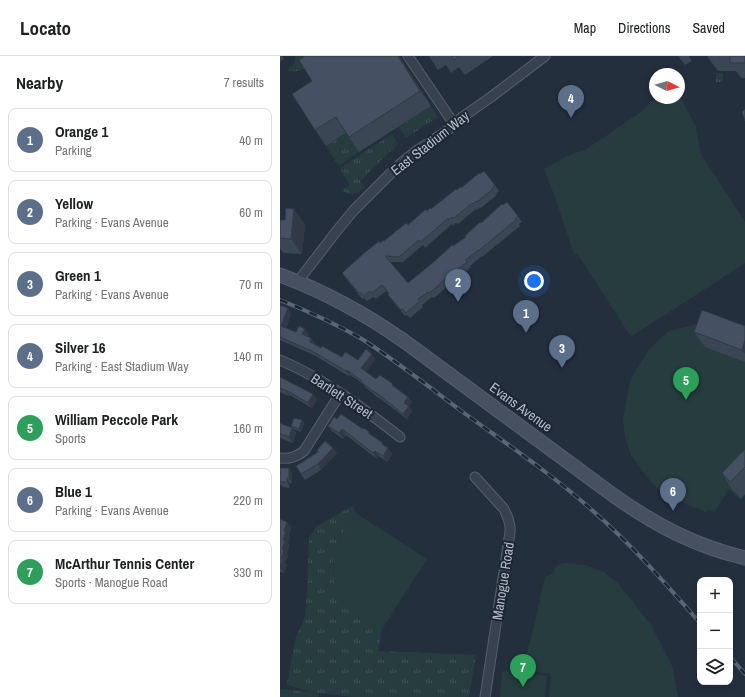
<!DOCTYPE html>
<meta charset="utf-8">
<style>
body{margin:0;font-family:"Archivo Narrow",sans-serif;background:#f2f2f2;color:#202124}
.controls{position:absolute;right:12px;bottom:12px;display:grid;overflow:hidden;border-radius:8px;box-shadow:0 2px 6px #0003}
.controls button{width:36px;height:36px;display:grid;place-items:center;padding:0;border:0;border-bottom:1px solid #e0e0e0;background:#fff;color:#202124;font:20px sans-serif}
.compass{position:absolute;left:369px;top:12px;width:36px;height:36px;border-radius:50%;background:#fff;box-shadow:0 2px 6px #0003;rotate:96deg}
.you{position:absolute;left:254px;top:225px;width:14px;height:14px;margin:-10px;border:3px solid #fff;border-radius:50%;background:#1a73e8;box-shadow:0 0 0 6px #1a73e833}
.badge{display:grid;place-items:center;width:26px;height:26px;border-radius:50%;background:#0b8043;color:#fff;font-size:13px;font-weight:700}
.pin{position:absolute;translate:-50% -33px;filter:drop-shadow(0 1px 2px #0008)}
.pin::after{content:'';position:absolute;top:21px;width:14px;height:12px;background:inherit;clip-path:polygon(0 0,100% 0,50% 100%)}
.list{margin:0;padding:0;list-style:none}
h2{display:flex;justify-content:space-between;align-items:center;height:52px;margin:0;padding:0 16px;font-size:17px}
h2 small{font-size:13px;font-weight:400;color:#757577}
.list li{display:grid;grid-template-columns:26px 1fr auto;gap:12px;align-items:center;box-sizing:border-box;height:64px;margin:0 8px 8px;padding:0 8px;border:1px solid #e0e0e0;border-radius:8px}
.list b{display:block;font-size:15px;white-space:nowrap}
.list p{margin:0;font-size:13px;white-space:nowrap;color:#757577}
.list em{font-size:13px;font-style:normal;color:#757577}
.icon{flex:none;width:22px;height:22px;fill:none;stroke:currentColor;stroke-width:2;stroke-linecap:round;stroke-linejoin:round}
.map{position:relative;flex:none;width:465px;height:641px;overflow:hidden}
header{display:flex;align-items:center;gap:24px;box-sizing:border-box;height:56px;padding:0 20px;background:#fff;border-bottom:1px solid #e0e0e0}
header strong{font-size:19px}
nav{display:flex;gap:22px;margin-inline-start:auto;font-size:14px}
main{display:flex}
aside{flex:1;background:#fff}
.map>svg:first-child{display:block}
.grass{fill:url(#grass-tufts)}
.pitch{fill:#263c3f}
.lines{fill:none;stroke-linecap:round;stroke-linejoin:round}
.street-casing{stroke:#565f6c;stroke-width:11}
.secondary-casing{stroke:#565f6c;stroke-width:15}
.street{stroke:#38414e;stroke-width:9}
.secondary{stroke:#465061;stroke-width:13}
.rail-casing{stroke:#5a6575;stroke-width:4}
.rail{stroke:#1d2633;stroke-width:2.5;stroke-dasharray:8;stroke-linecap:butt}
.wall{fill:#3b4654}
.shaded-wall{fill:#303945}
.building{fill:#455162;stroke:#303945}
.labels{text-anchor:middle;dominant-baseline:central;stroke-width:4;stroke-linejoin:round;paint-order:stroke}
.street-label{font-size:14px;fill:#b4bcc9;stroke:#1d2633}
</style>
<header>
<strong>Locato</strong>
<nav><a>Map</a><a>Directions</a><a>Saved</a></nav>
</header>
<main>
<aside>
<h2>Nearby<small>7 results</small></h2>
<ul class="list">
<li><span class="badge" style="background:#5c6f8a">1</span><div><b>Orange 1</b><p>Parking</p></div><em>40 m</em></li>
<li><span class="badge" style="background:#5c6f8a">2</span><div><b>Yellow</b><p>Parking · Evans Avenue</p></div><em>60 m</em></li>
<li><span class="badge" style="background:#5c6f8a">3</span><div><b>Green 1</b><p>Parking · Evans Avenue</p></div><em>70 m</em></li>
<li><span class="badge" style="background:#5c6f8a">4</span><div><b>Silver 16</b><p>Parking · East Stadium Way</p></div><em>140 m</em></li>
<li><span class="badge" style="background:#2e9e5b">5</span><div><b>William Peccole Park</b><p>Sports</p></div><em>160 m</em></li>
<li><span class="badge" style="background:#5c6f8a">6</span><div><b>Blue 1</b><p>Parking · Evans Avenue</p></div><em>220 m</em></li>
<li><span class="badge" style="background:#2e9e5b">7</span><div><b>McArthur Tennis Center</b><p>Sports · Manogue Road</p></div><em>330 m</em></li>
</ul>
</aside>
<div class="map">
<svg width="465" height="641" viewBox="0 0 465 641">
<defs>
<pattern id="grass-tufts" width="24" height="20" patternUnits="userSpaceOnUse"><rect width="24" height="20" fill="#263c3f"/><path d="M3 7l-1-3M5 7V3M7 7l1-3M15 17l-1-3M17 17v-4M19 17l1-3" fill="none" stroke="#435659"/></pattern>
</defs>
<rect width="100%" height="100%" fill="#242f3e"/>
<g class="grass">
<path d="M15,0H26L31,8C22,14 20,16 8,15L9,11C14,9 16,5 15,0Z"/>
<rect x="436" y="17" width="7" height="9"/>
<path d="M151,50L158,61L126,82L119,71Z"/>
<path d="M67,77L79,96L59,110L46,90Z"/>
<path d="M112,78L118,88L80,125L85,131L77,137H73V139L63,135L62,134L70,129L60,112Z"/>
<path d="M72,450L77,458C73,464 68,469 64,475C48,500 49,536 73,557C81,565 92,569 101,575L99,595L196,599L189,641H74L39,637L38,641H0V633L31,636L7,629L15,584L25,561L27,534L29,482L37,470Z"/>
</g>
<g class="pitch">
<path d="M399,38L416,71L421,98L465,166V207L351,281L297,197L294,198L275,141L264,113C273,108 281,103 290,99C295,96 302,96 308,92L361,56C375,40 380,42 399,42Z"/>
<path d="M426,266L465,281V439L460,444L449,433L434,456L428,453L426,456L406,448L374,430L351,399L345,381L343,363L350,325L369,293L389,275Z"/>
<path d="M77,458L147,503L101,575C92,569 81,565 73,557C49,536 48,501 64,475C68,469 73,464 77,458Z"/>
<path d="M285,507L305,509L324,516L337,526L371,569L393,612L398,641H269L271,618L227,612L245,601L252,579L263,528L266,521L272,518L277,509Z"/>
<path d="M222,615L267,620L265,641H220Z"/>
</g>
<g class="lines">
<defs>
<g id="street">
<path d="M128,0L174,68"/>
<path d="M19,226L22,220L59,172L74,154L120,108L136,95L168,74L181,62L211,41L265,0"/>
<path d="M0,304C43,322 83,352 120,381"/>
<path d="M0,402C10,403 16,401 24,395L60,338"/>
<path d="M195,421L224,453L228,462L230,470V476L205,641"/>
</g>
<path id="secondary" d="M0,219C46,236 84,257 124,285L333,439C375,469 415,490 465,502"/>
</defs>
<use href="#street" class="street-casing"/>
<use href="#secondary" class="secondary-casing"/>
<use href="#street" class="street"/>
<use href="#secondary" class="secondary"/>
<defs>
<g id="rail">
<path d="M0,244C28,255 56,268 82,283C116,305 148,330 180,354C225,387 272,418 313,455C352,489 386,528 420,567"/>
<path d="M450,601L465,618"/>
</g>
</defs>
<use href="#rail" class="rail-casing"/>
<use href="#rail" class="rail"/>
</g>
<g class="wall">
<path d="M0,0H2L4,3L0,6Z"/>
<path d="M119,0L151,50L79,96L66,77L46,90L35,74Z"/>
<path d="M149,0H213L185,19L179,11L171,17L166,9L158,14Z"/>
<path d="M398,0H409L412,5L405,9Z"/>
<path d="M427,0H465V22H461L456,15H438Z"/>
<path d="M215,129L219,135L216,138L217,139L201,152L200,151L197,154L196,153L178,168L176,167L173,170L172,168L145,192L143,189L123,206H110L128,227L173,190L186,181L201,167L238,160L242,166L239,168L240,170L202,201V200L190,210L191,211L169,229L154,242L152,241L142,249L143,251L130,262L127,259L125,260L112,244L108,239L109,238L106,235L96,243L94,241L87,245L84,242L82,243L62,217L100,187L104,185L128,169L147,155L151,153L181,132Z"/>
<path d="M14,153L25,169L22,198L3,197L0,192V182L5,164Z"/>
<path d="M0,249L11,258L6,272L16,276L25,273L28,279L27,280L31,282L35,288L41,292L62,301L78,304L95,303L86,316L96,323L116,332L128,341L132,346L129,350L132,355L127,363L102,344L97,341L85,331L83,328L70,319V321L36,300L0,284Z"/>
<path d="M465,270V306L425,291L414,276Z"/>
<path d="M0,321L37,344L32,352L10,339L9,340L0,336Z"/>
<path d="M57,363L89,376L91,379L108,392L112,398L107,406L99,400L97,403L66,379L63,383L52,375L48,370Z"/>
<path d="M22,364L24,367L21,376L13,373L16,377L13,387L0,382V367L12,372L11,370Z"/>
<path d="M53,392L57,397L41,414L25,424L21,418L38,396L37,394Z"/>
<path d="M465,393V438L461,442L452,433L442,417Z"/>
<path d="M0,412H9L12,417V427H10V432L3,431L0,428Z"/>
<path d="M0,463L7,466L11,471L9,479L10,481L8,488L9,490L7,497L8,500L5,507L7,509L4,517L0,516Z"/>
</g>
<g class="shaded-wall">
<path d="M118,0H119L151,50L140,35Z"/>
<path d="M14,153L25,169L22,198L11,183Z"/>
<path d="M8,252L11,258L5,275L1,270Z"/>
<path d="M25,273L28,279L26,283L22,278Z"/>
<path d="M31,282L35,288L33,291L30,286Z"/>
<path d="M465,284V298L462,294Z"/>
<path d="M92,298L95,303L85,318L81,312Z"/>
<path d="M67,314L70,319V321L66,315Z"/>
<path d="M6,334L10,339L9,340L6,335Z"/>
<path d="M33,338L37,344L32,352L28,347Z"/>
<path d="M128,341L132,346L129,350L132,355L127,363L123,358L124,347Z"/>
<path d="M22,364L24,367L21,376L19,373Z"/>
<path d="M12,372L16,377L13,387L9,381Z"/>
<path d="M62,373L66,379L63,383L59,377Z"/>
<path d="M53,392L57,397L41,414L38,408Z"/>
<path d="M108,392L112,398L107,406L103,400Z"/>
<path d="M95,395L99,400L97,403L93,397Z"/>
<path d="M9,412L12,417V427L9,422Z"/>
<path d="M7,422L10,427V432L7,426Z"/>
<path d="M7,466L11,471L9,479L10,481L8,488L9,490L7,497L8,500L5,507L7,509L4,517L0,512L4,475Z"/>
</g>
<g class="building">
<path d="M25,0H118L140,35L69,81L56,61L35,74L12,38L32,25L19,4Z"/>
<path d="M171,0H179L174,4Z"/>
<rect x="450" y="0" width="15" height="7"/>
<path d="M465,53V65L462,56Z"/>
<path d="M204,115L215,129L212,132L213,133L197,146L196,145L193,148L192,147L174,162L172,161L169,164L168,162L141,186L139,184L119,201L105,200L128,227L156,204L172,189L173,190L186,181L185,180L200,166L201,167L222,148L223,149L227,146L238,160L235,163L236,164L198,195V194L186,204L187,206L165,223L150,237L148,236L138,243L140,245L126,257L123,253L121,254L108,239L109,237L102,229L92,237L90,235L83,240L80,236L79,237L62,217L83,198L99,185L100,187L104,184V185L126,167L128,169L146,153L147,155L150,152L151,153L176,133L177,134L180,131L181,132L199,117L200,118Z"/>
<path d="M6,152L14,153L11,183L0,182V164H5Z"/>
<path d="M0,249L8,252L1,270L16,276L19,270L25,273L22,278L31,282L30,286L41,292L42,290L62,301L65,296L78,304L86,293L92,298L81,312L96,323L100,319L113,328L112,329L128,341L124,347L129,350L123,358L98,338L93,335L81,326L82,325L67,314L66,315L32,295L0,281Z"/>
<path d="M422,254L465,270V284L462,294L414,276Z"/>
<path d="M0,321L33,338L28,347L6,334V335L0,332Z"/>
<path d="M61,358L83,373L84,372L89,376L88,377L103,387L102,388L108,392L103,400L95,395L93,397L62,373L59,377L48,370L54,361L57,363Z"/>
<path d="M14,362L22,364L19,373L11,370Z"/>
<path d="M0,367L12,372L9,381L0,378Z"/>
<path d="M45,385L53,392L38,408L21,418L16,410L38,396L37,394Z"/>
<path d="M465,393V411L450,426L442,417Z"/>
<path d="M0,412H9V422H7V426H0Z"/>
<path d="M0,463L7,466L4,475H6L3,484L5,485L2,493L4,494L1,503H3L0,512Z"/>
</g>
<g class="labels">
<g class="street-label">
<text transform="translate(150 87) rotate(-38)">East Stadium Way</text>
<text transform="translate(62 340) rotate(33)">Bartlett Street</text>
<text transform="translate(241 351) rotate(36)">Evans Avenue</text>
<text transform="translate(223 525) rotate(-81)">Manogue Road</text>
</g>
</g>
</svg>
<div class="controls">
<button>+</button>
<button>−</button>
<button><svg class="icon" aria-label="layers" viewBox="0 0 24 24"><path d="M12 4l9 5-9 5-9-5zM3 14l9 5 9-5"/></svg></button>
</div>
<svg class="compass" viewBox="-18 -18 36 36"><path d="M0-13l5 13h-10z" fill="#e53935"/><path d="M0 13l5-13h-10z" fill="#757577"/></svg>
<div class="you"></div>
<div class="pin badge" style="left:246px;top:277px;background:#5c6f8a">1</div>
<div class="pin badge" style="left:178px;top:246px;background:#5c6f8a">2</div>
<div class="pin badge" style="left:282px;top:312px;background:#5c6f8a">3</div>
<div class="pin badge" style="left:291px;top:62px;background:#5c6f8a">4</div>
<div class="pin badge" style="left:406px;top:344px;background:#2e9e5b">5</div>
<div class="pin badge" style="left:393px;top:455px;background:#5c6f8a">6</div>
<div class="pin badge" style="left:243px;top:631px;background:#2e9e5b">7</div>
</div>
</main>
